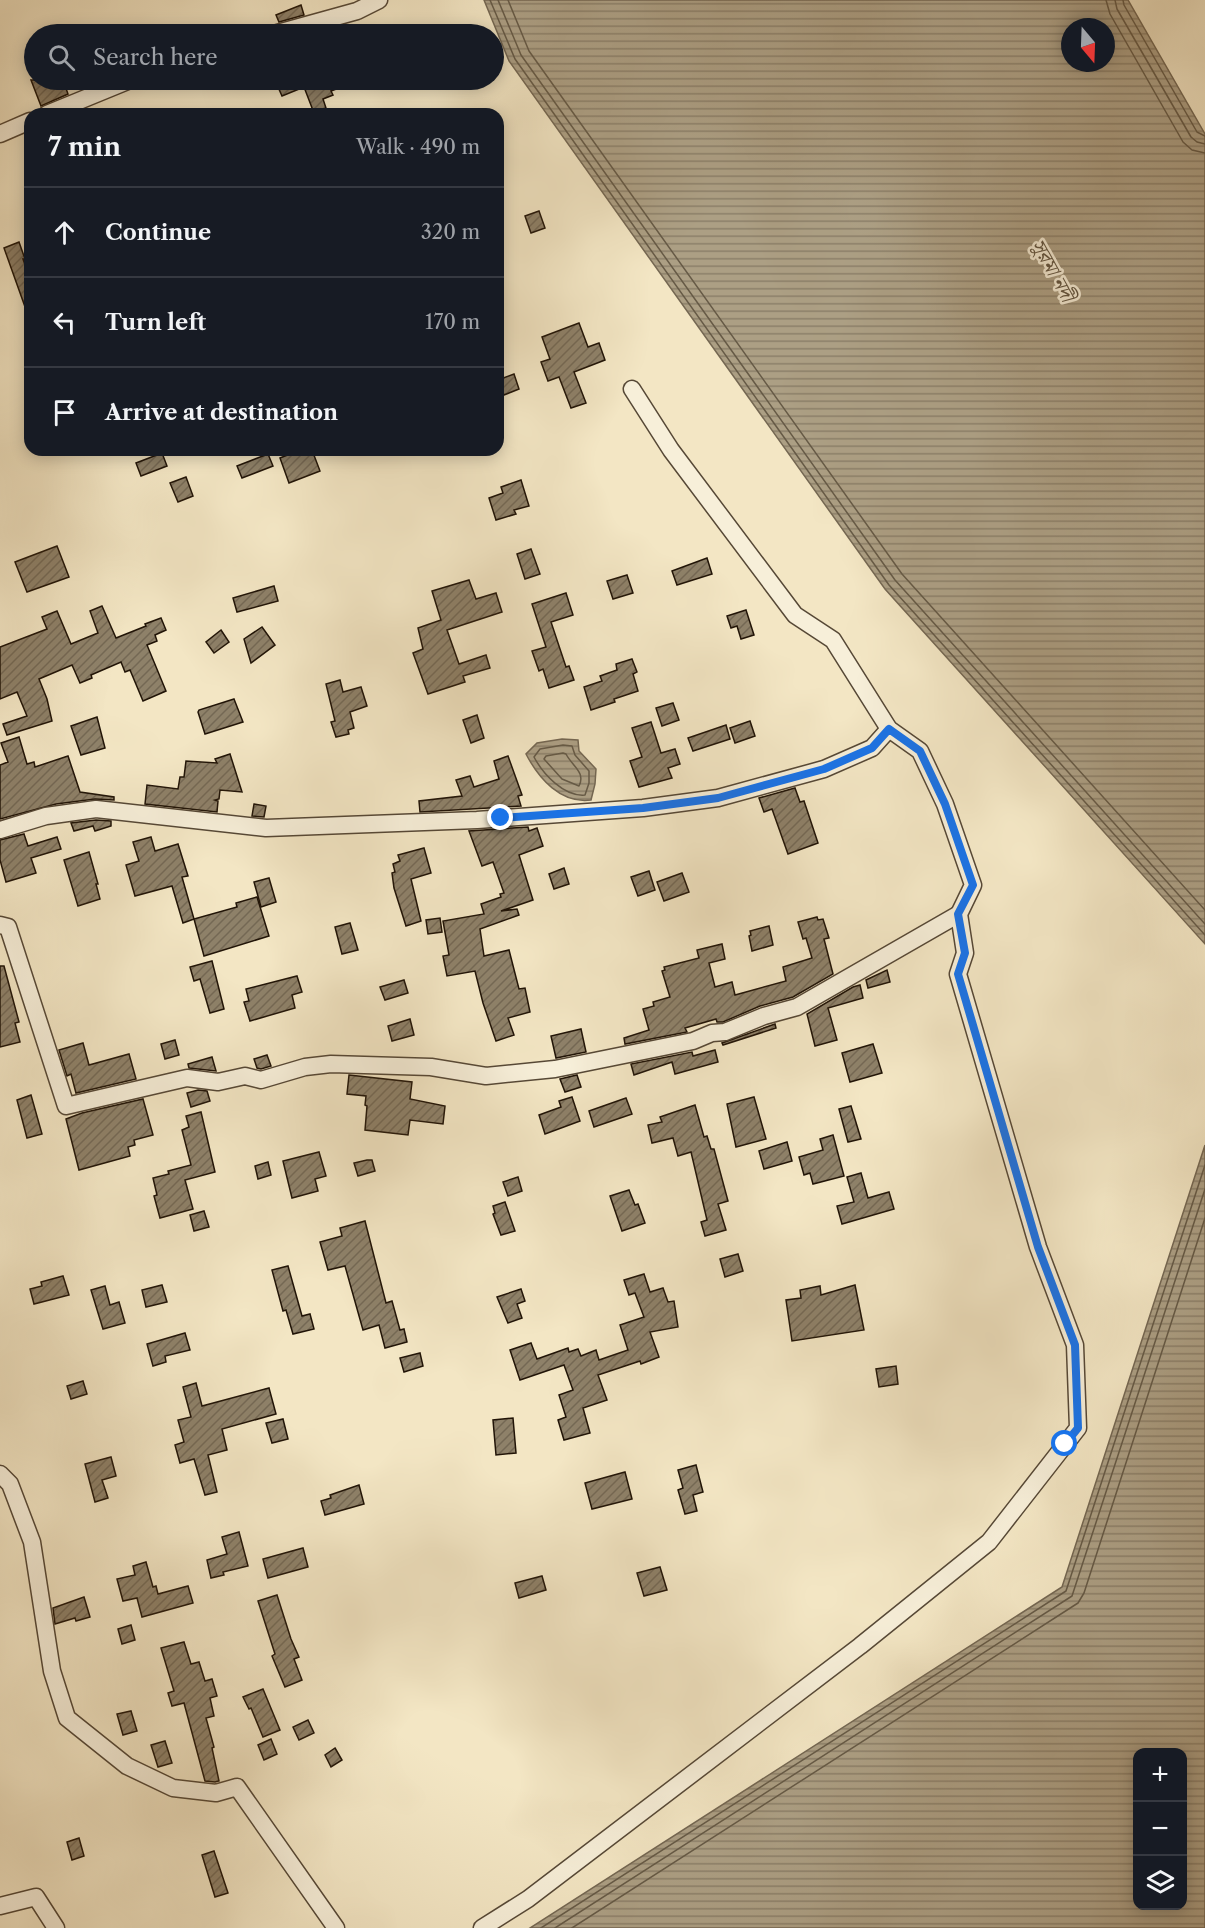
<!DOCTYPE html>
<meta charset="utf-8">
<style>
body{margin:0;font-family:"Libre Caslon Text","Noto Serif Bengali",serif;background:#20242c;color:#f1f3f6}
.controls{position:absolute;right:18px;bottom:18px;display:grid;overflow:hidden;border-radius:12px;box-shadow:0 3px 15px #0003}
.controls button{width:54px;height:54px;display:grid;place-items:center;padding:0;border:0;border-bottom:2px solid #363941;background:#171b24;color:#f1f3f6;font:30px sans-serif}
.compass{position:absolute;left:1061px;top:18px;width:54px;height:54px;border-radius:50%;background:#171b24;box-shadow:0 3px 15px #0003;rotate:161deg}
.stop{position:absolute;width:18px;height:18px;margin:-14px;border:4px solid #1a73e8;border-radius:50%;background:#fff}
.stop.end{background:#1a73e8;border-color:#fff;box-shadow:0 2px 6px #0008}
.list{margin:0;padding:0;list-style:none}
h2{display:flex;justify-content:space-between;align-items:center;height:78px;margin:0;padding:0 24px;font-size:26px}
h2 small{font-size:20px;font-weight:400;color:#9ea1a6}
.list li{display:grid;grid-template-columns:39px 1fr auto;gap:18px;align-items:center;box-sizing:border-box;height:90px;padding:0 24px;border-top:2px solid #363941}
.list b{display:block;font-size:22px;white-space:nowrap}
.list em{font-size:20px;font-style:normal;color:#9ea1a6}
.icon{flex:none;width:33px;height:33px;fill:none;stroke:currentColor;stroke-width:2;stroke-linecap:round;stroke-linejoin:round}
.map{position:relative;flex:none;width:1205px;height:1928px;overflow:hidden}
.search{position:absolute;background:#171b24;box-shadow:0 3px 15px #0003;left:24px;top:24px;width:480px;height:66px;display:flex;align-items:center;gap:15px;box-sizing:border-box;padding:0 21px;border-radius:33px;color:#9ea1a6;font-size:22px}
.panel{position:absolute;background:#171b24;box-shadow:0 3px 15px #0003;left:24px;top:108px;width:480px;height:348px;border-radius:18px}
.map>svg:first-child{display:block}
.water{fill:url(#water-rules);stroke:#746752;stroke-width:1.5;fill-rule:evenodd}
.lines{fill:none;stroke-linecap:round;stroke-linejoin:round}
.shore{stroke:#665a46;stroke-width:1.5}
.building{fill:url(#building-hatch);stroke:#211407;stroke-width:1.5}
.street-casing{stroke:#564836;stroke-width:19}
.street{stroke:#f7efd9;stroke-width:16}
.route{stroke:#1a73e8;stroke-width:8}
.labels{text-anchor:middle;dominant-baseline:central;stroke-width:5;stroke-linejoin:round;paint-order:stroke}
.water-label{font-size:20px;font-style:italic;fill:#60533f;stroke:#f7efd9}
</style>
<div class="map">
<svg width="1205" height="1928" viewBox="0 0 1205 1928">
<defs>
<pattern id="water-rules" width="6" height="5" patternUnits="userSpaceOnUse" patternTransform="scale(1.5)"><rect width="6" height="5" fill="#ac9f84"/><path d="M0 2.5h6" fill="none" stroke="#8c806a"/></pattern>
<pattern id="building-hatch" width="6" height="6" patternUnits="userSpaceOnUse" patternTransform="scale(1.5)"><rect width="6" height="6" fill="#8e8169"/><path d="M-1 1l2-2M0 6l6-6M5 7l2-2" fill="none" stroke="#746854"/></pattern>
</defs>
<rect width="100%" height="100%" fill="#f3e6c4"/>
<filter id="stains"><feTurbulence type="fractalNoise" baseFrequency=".00333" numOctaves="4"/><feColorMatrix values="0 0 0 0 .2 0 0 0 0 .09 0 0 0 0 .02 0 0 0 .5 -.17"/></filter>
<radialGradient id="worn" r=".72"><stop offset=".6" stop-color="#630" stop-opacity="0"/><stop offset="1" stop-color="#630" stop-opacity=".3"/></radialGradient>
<g class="water">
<path d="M484,0H1128L1205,134V944L885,589L509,61ZM1070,27H1106V63H1070Z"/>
<path d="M562,739L578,740L579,751L596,769L595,784L591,800C561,804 539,779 526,754L537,743Z"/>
<path d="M1205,1145V1928H530L1062,1587ZM1138,1752H1182V1906H1138Z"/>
</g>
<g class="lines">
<g class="shore">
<path d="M490,0L515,59L889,585L1205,935"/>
<path d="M498,0L521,55L895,580L1205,924"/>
<path d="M508,0L529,51L902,574L1205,910"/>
<path d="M1106,0L1110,14L1183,142L1192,150L1205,153"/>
<path d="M1115,0L1117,9L1191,137L1197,142L1205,144"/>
<path d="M1123,0L1124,5L1197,132L1205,136"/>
<path d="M563,745L572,746L575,755L589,771V783L585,795C564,797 543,774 534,757L540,749Z"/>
<path d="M563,753L566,754C572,766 586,772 579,786L562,779L544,759L546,756Z"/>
<path d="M541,1928L1066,1591L1205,1165"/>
<path d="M555,1928L1072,1596L1205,1189"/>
<path d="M572,1928L1078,1603L1084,1593L1205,1218"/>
</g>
</g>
<g class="building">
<path d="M301,5L304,15L279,22L276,15Z"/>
<path d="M31,80H63L68,94L41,106Z"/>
<path d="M275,80H358V81L331,91L333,95L323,99L326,108L314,113L304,87L282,96Z"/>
<path d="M539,211L545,228L531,233L525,216Z"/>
<path d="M19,242L25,259H23L30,279L29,318L4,248Z"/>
<path d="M579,323L588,347L599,343L605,360L574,372L586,403L571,408L559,377L548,381L541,362L550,359L542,337Z"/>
<path d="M514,374L519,389L504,395L498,380Z"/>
<path d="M300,450H312L320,471L289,483L280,458Z"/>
<path d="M162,453L167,466L141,476L136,463Z"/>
<path d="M268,454L273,466L242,478L237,466Z"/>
<path d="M186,477L193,496L178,502L170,483Z"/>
<path d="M521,480L529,506L514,510L516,514L496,520L489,498L503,493L501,487Z"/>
<path d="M57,546L69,577L27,592L15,562Z"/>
<path d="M531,549L540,574L525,579L517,554Z"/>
<path d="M707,558L712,574L677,585L672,571Z"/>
<path d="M627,575L633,593L613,599L607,581Z"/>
<path d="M469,580L476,599L496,593L502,612L447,630L459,664L486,655L490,668L463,676L465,682L428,694L413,653L423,649L418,628L441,620L432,591Z"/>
<path d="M274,586L278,601L237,612L233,598Z"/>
<path d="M566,593L573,615L551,622L566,667L569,666L574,680L549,688L543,669L539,671L532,651L546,647L532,604Z"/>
<path d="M102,606L116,638L146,626L145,624L161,618L166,630L155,635L157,641L147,645L166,691L143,701L130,670L125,672L121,662L91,675L92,678L80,683L72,665L39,679L47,699L52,721L7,735L3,724L27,716L17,692L0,699V647L47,629L42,617L57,611L71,644L98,633L90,611Z"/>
<path d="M746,610L754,635L741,639L737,626L731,628L727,616Z"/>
<path d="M262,627L275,645L251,663L244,639Z"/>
<path d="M221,630L229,642L214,653L206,642Z"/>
<path d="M632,659L637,672L633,674L638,691L614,699L615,702L591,710L584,687L602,681L600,676L617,670L616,664Z"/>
<path d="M340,680L343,692L361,687L367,706L350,712L354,728L348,730L349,734L336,737L331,722L335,721L326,684Z"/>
<path d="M234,699L243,722L205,734L198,712L199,710Z"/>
<path d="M673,703L679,720L662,726L656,708Z"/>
<path d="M477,715L484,738L471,743L463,720Z"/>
<path d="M97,717L105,748L81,755L71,726Z"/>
<path d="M750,721L755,736L735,743L730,728Z"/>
<path d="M651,722L661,753L675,749L680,764L668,768L672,778L639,787L630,761L642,757L632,728Z"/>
<path d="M726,725L730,739L693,751L688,738Z"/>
<path d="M19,737L27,764L34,762L35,767L68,756L80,792L114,797V800L95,799L56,804L0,819V765L8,762L1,743Z"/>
<path d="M230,754L242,792L220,790L219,799L215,800L218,801L217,812L145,804L147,785L178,789L180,777H184L186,761L217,763L215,759Z"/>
<path d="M508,756L522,795L518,796L521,806L420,812L419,801L462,796L456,780L470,776L474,787L499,779L494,761Z"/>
<path d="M795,788L800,802L804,801L818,843L788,854L772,809L764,812L759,798Z"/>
<path d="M254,804L266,806L264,817L252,816Z"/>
<path d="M96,820L111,821V826L95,831L93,826L74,831L71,823Z"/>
<path d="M528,827L529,831L537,828L543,846L519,855L533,900L501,911L517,909L519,915L480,929L484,956L509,950L519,989L525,988L530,1012L508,1018L514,1035L496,1041L483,1003L475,971L447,976L443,956L449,955L443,921L484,914L481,904L501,897L500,894L504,893L493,862L482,866L469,831Z"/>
<path d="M24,834L28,846L57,837L61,849L31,858L36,873L6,882L0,860V840Z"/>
<path d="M151,837L155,851L178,844L188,876L182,877L194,919L183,923L172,886L135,896L126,865L139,861L133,842Z"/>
<path d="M424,848L431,873L411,879L421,921L406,926L394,888L392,873L395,872L393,864L400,861L398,855Z"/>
<path d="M89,852L98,884H96L100,899L78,906L64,860Z"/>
<path d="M564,868L569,884L554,889L549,874Z"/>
<path d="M649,871L655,890L638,896L631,877Z"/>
<path d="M682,873L689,892L664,901L657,882Z"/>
<path d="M269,878L276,902L261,907L254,882Z"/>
<path d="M257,897L269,936L204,956L194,919L237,907L236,903Z"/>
<path d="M817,917L818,920L823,919L829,938L824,939L833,974L793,997L760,1006L723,1022H717L716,1019L685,1028L687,1032L625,1044L624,1038L649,1030L643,1009L654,1006L653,1002L670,997L662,971L665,970L664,967L699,958L697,950L722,944L725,959L709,963L715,987L732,982L735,995L786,981L783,967L812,958L806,938L803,939L798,922Z"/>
<path d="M440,918L442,932L428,934L426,920Z"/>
<path d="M350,923L358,950L342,954L335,927Z"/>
<path d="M769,926L773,945L752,951L749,936L751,935L750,931Z"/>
<path d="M212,961L224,1009L210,1013L200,979L194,981L190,967Z"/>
<path d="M0,966H4L19,1022L15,1023L20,1042L0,1047Z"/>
<path d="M887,970L890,982L868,988L866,980Z"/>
<path d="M297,976L302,992L292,995L295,1008L250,1021L244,1002L249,1001L246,989Z"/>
<path d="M404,980L408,993L385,1000L380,987Z"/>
<path d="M860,985L863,998L828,1008L837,1040L815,1046L807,1014L853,987Z"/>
<path d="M410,1019L414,1035L392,1041L388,1026Z"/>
<path d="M775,1024L776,1028L723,1045L722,1043Z"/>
<path d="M581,1029L586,1052L556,1058L551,1036Z"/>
<path d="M175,1040L179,1055L165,1059L161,1044Z"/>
<path d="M83,1043L89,1065L129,1054L136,1079L76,1093L71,1074L67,1076L59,1050Z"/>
<path d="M873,1044L882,1073L850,1082L842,1053Z"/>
<path d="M715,1050L718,1062L675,1074L672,1062L634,1075L631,1064L692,1052L693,1056Z"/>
<path d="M267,1055L271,1066L261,1069L257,1068L254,1059Z"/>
<path d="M212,1057L216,1071L189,1068L188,1064Z"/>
<path d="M349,1075L412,1082L410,1099L445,1106L443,1124L410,1120L408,1135L365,1130L367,1106L365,1105L366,1096L347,1094Z"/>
<path d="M577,1075L581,1087L565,1092L560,1079Z"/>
<path d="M198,1090L207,1091L210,1101L191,1107L187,1093Z"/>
<path d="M31,1095L42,1134L27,1138L17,1100Z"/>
<path d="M572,1097L580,1121L545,1134L539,1115L561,1107L559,1101Z"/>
<path d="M754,1097L766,1139L736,1147L727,1104Z"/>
<path d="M626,1098L632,1114L594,1127L589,1111Z"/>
<path d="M143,1099L153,1135L134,1140L135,1145L128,1147L130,1156L79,1170L66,1119L82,1113Z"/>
<path d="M695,1105L704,1137L707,1136L711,1149H714L728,1201L718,1204L726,1230L705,1236L701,1222L707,1220L691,1152L678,1156L673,1138L652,1143L648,1125L662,1122L660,1117Z"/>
<path d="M851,1106L861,1139L848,1142L839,1109Z"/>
<path d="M201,1112L215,1172L185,1180L193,1209L160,1218L154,1196L157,1195L153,1178L169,1174L168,1171L191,1165L182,1130L189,1127L186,1116Z"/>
<path d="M833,1135L844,1176L813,1184L810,1173L804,1175L799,1157L823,1150L820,1139Z"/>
<path d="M787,1142L792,1161L764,1169L759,1151Z"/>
<path d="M319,1152L326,1176L315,1179L318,1191L292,1198L283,1161Z"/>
<path d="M367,1160H372L375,1171L358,1176L354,1163Z"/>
<path d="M268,1162L271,1175L258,1179L255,1166Z"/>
<path d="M861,1173L868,1198L889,1192L894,1209L842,1224L837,1206L854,1202L847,1177Z"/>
<path d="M518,1177L522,1191L508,1196L503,1182Z"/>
<path d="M629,1190L635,1205L638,1204L645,1223L622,1231L610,1196Z"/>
<path d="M505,1202L515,1231L501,1235L493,1214L495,1213L493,1206Z"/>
<path d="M204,1211L209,1227L194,1231L190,1215Z"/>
<path d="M365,1221L386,1303L392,1301L400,1330L404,1329L407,1342L385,1348L379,1325L363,1330L345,1266L328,1270L320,1242L342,1236L340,1228Z"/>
<path d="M738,1254L743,1271L725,1277L720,1259Z"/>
<path d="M288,1266L302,1316L310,1314L314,1329L293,1334L286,1310L283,1311L272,1270Z"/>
<path d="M644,1274L650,1292L663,1288L668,1302L674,1301L678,1327L650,1332L659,1357L641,1364L640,1361L598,1375L607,1400L583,1408L590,1433L564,1440L558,1420L566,1417L559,1395L573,1390L564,1365L520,1380L510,1350L531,1343L537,1359L568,1348L569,1352L578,1349L581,1356L596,1350L599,1360L628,1350L620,1325L644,1317L635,1293L629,1295L624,1280Z"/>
<path d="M63,1276L69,1295L34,1304L30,1289L42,1286L41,1282Z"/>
<path d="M162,1285L167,1302L146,1307L142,1290Z"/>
<path d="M855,1285L864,1330L792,1341L786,1300L801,1298L800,1290L820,1286L821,1295Z"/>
<path d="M105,1286L110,1305L119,1302L125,1323L103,1329L91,1290Z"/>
<path d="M521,1289L525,1301L517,1304L522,1318L508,1323L497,1297Z"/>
<path d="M185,1333L190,1350L165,1356L166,1362L153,1366L147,1344Z"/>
<path d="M420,1353L423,1366L404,1372L400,1358Z"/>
<path d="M896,1366L898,1384L879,1387L876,1369Z"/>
<path d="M83,1381L87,1394L71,1399L67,1386Z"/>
<path d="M196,1383L202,1406L269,1388L276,1414L222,1429L227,1450L208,1455L217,1492L205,1495L194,1459L180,1463L175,1445L184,1442L178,1420L191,1417L183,1387Z"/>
<path d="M513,1418L516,1453L496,1455L493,1420Z"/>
<path d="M283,1419L288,1439L272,1443L266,1423Z"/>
<path d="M111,1457L116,1476L102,1480L108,1498L95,1502L85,1464Z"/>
<path d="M696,1465L703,1492L693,1495L697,1511L685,1514L678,1490L683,1488L678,1470Z"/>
<path d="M625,1472L632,1499L592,1509L585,1483Z"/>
<path d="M359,1485L364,1504L325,1515L321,1501L331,1498L330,1495Z"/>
<path d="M239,1532L248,1566L223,1572L224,1575L211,1578L207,1560L227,1554L222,1537Z"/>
<path d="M303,1548L308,1567L268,1578L263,1559Z"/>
<path d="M146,1562L153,1587L156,1586L158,1594L188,1586L193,1603L142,1617L137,1598L123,1601L117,1579L135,1575L133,1566Z"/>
<path d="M660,1567L667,1590L644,1596L637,1573Z"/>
<path d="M542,1576L546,1590L519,1598L515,1583Z"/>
<path d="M277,1595L291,1639L299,1657L294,1659L302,1680L285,1687L272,1656L275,1654L258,1601Z"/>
<path d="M84,1597L90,1617L76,1621L75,1618L55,1624L53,1608Z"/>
<path d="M131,1625L135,1640L122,1644L118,1629Z"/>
<path d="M184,1642L191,1664L199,1662L205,1681L212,1679L217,1696L210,1698L214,1716L206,1718L214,1747L212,1748L219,1781L215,1782L205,1781L184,1703L172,1706L168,1693L174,1691L161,1648Z"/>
<path d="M263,1689L280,1730L263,1737L251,1708L249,1709L243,1697Z"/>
<path d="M131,1711L137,1731L123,1735L117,1714Z"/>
<path d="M308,1720L314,1733L299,1740L293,1727Z"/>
<path d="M271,1739L277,1754L264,1760L258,1745Z"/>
<path d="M165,1741L172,1763L158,1767L151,1745Z"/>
<path d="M335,1748L342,1760L331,1767L325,1755Z"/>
<path d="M79,1838L84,1856L72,1860L67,1842Z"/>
<path d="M214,1851L228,1893L215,1897L202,1855Z"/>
</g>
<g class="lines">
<defs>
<g id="street">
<path d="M274,34L357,11L379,0"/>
<path d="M47,114L130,80"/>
<path d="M0,134L30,121"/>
<path d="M0,830L46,816L96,809L266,828L477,820L643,808L718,798L824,769L872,748L889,729"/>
<path d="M0,925L8,927L66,1106L187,1078L218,1082L245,1076L261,1080L305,1067L331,1064L431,1067L486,1076L555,1069L693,1041L712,1033L725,1032L764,1016L797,1007L959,914"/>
<path d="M0,1474L10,1484L32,1542L52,1671L67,1718L127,1766L173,1788L216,1793L237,1787L336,1928"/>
<path d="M0,1906L36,1897L56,1928"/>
<path d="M482,1928L528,1899L860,1646L989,1542L1078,1428L1075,1345L1038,1247L958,974L965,953L959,914L973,885L945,804L920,751L889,729L833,640L795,615L671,450L632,389"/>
</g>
</defs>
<use href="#street" class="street-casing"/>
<use href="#street" class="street"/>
</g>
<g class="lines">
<path class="route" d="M501,818L643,808L718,798L824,769L872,748L889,729L920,751L945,804L973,885L958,914L965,953L958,974L1038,1247L1075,1345L1078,1428L1065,1444"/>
</g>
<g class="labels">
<g class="water-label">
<text transform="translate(1053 270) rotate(61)">সুরমা নদী</text>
</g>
</g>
<rect width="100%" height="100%" filter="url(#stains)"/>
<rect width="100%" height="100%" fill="url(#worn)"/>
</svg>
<div class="controls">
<button>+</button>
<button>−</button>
<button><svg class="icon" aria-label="layers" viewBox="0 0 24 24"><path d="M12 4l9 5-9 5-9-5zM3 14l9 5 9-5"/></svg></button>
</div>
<svg class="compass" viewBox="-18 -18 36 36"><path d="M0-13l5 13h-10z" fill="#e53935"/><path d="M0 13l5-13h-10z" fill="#9ea1a6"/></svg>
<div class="stop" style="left:1065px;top:1444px"></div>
<div class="stop end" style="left:501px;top:818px"></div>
<div class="search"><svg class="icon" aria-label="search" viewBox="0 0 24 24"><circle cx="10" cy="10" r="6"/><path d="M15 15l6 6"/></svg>Search here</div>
<section class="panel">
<h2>7 min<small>Walk · 490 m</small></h2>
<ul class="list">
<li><svg class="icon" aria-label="ahead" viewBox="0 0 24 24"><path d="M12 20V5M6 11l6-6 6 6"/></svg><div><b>Continue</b></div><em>320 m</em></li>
<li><svg class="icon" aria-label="left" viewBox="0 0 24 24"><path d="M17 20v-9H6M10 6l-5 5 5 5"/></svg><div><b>Turn left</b></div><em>170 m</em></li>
<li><svg class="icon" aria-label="arrive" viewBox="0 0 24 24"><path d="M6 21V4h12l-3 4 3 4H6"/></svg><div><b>Arrive at destination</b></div></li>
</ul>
</section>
</div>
